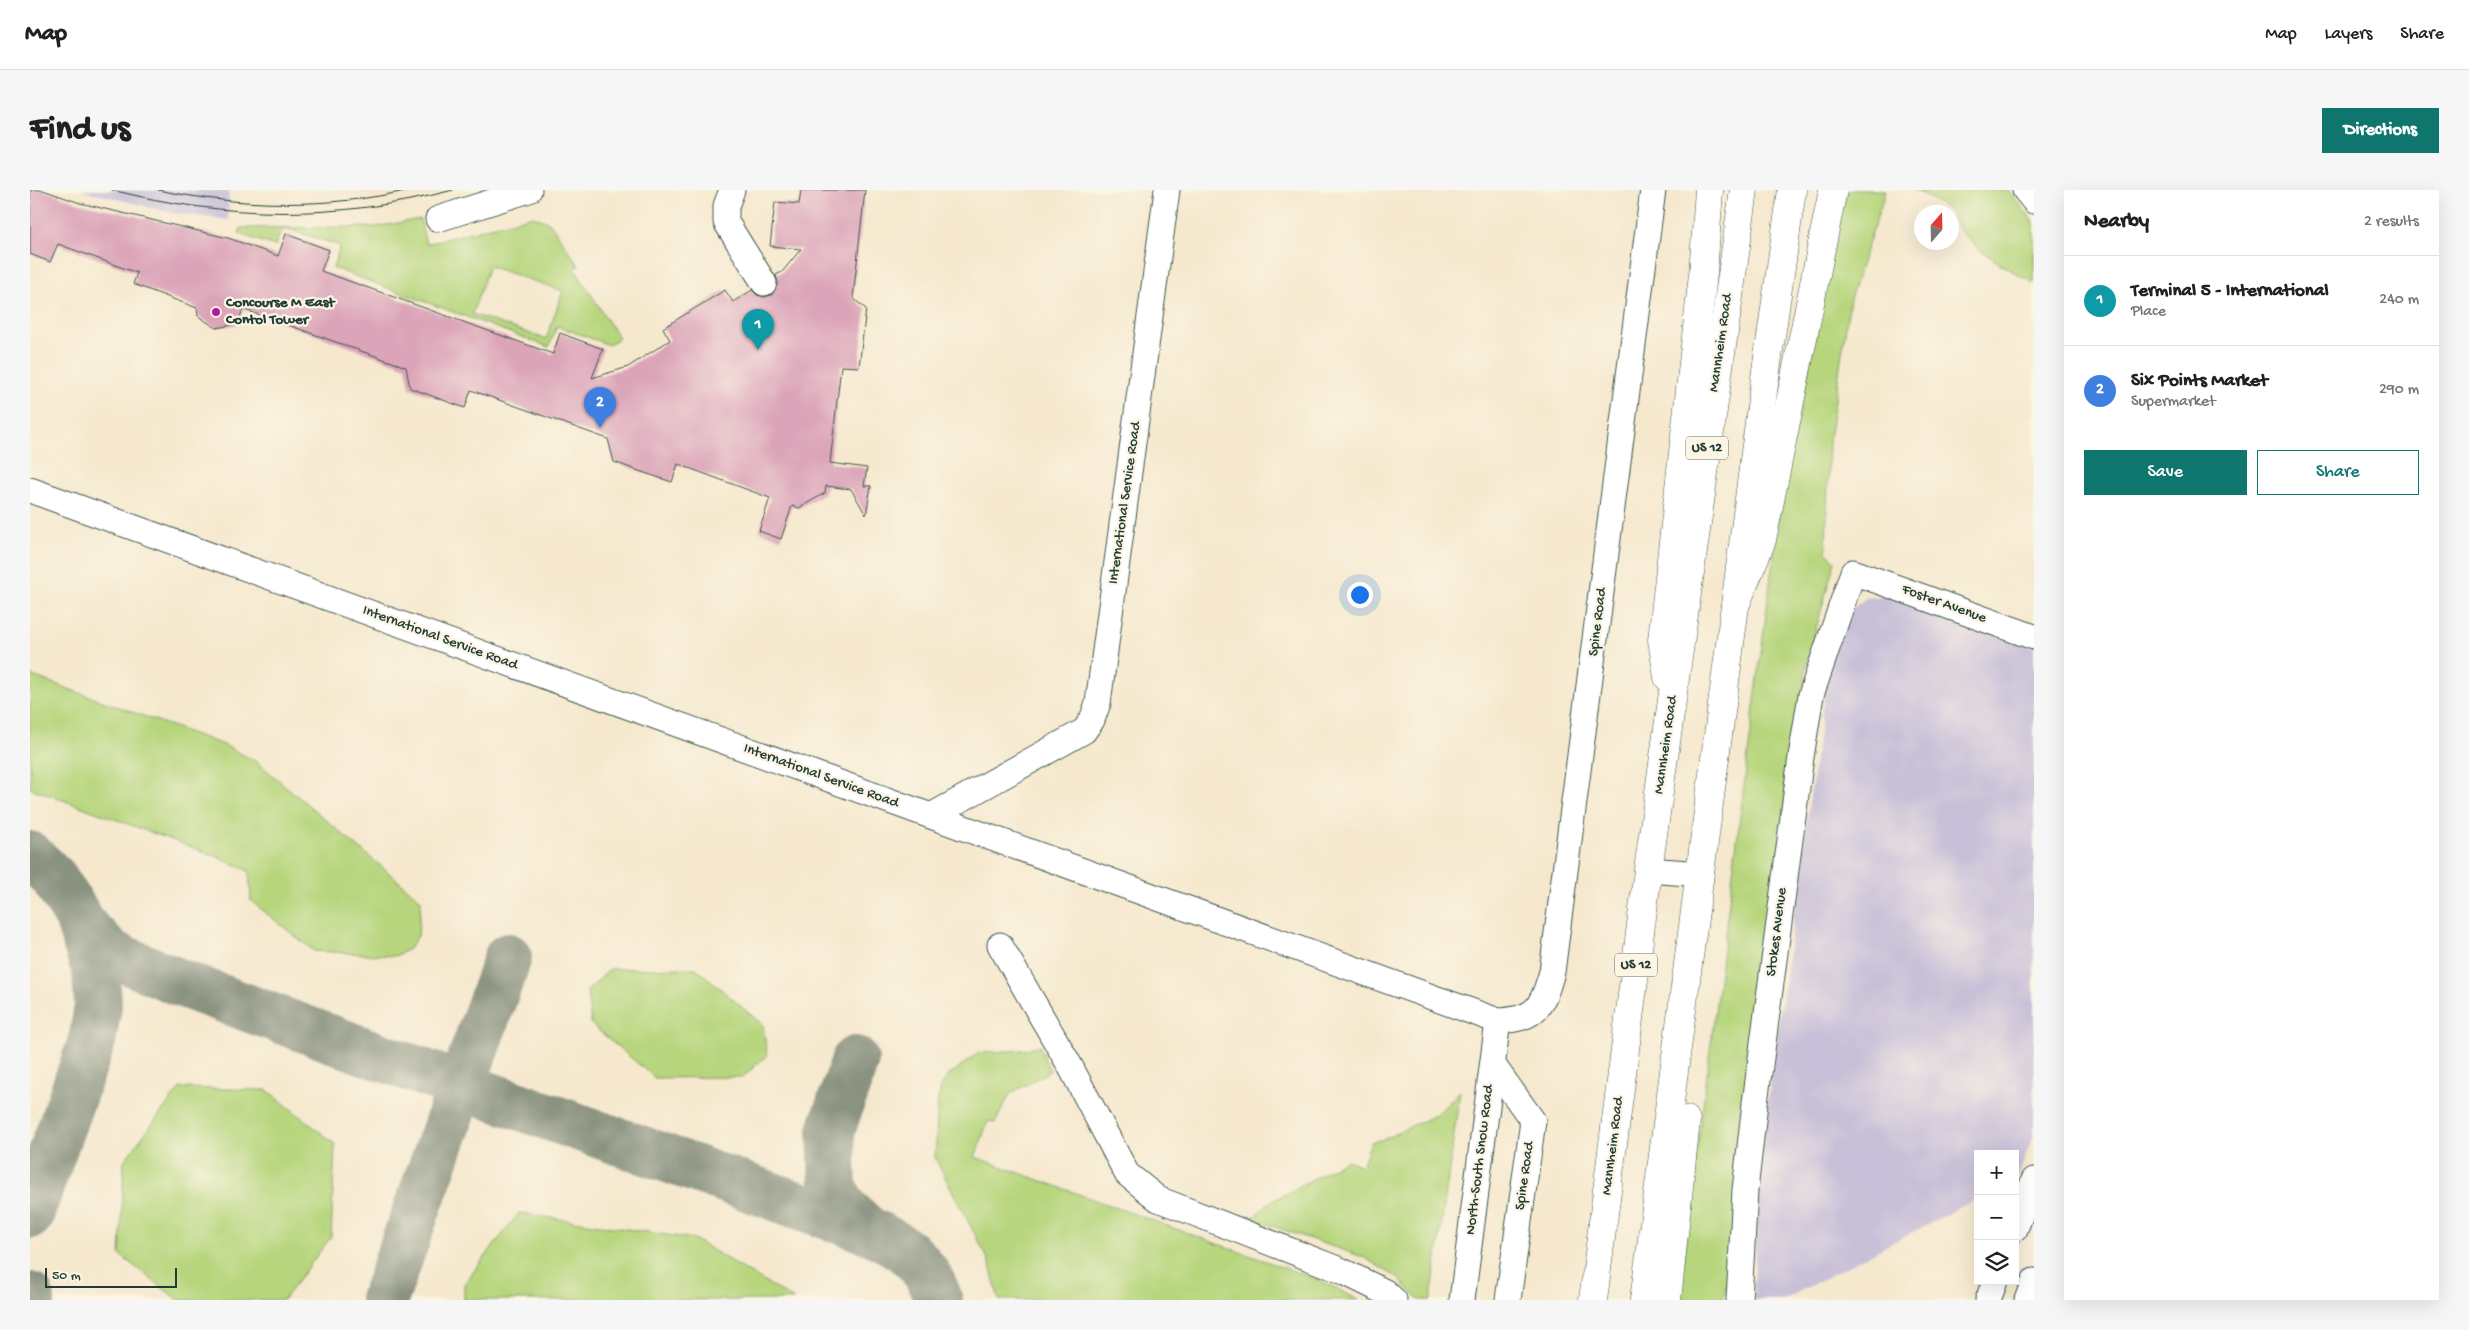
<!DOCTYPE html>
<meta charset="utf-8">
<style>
body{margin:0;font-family:"Gochi Hand",sans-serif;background:#f6f6f6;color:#202124}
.controls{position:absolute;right:15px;bottom:15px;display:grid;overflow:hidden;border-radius:0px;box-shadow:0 5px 20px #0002}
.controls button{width:45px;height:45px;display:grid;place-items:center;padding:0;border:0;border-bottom:1px solid #e0e0e0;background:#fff;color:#202124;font:25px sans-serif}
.compass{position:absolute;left:1884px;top:15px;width:45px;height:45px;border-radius:50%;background:#fff;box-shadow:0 5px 20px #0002;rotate:20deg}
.scale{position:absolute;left:15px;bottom:12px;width:132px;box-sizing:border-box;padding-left:5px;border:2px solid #1f3d34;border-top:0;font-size:14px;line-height:18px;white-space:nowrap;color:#1f3d34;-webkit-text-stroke:4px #fcf5e5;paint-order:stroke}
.you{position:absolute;left:1329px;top:404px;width:18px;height:18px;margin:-12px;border:4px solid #fff;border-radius:50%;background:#1a73e8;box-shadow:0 0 0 8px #1a73e833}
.badge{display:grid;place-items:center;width:32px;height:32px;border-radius:50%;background:#0f766e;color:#fff;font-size:16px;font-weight:700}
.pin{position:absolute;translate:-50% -41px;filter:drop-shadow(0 1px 2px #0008)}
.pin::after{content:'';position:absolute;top:26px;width:18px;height:15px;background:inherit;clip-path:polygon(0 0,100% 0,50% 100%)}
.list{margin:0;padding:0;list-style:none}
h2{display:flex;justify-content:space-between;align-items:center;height:65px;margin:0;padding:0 20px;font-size:21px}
h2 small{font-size:16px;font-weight:400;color:#757577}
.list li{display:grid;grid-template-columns:32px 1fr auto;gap:15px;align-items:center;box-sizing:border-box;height:90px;padding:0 20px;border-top:1px solid #e0e0e0}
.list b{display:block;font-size:19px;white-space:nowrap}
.list p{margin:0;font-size:16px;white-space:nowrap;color:#757577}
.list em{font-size:16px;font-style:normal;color:#757577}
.actions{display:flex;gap:10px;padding:15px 20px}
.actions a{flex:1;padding:11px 0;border:1px solid #0f766e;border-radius:0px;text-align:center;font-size:18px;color:#0f766e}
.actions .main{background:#0f766e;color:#fff}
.icon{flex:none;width:28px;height:28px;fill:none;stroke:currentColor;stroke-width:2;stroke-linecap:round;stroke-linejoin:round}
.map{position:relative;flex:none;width:2004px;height:1110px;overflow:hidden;border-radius:0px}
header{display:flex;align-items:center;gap:30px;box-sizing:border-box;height:70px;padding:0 25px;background:#fff;border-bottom:1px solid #e0e0e0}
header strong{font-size:24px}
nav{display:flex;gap:28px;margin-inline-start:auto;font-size:18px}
.intro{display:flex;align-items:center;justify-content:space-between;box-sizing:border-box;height:120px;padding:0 30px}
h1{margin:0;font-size:35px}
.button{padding:12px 22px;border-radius:0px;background:#0f766e;color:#fff;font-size:18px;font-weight:700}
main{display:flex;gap:30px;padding:0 30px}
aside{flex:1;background:#fff;border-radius:0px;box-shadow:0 5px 20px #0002}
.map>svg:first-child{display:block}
.industrial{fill:#c8bfd8}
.green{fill:#b6d57c;stroke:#6a8958;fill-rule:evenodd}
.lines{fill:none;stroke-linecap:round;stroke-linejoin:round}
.taxiway{stroke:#8a9280;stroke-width:48}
.building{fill:#dba4b9}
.minor-casing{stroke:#3f574b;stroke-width:27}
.major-casing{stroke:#3f574b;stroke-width:29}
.highway-casing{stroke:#3f574b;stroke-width:29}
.minor{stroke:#fff;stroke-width:25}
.major{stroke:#fff;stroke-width:28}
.highway{stroke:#fff;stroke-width:28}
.tram{stroke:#1f3d34;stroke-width:1}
.poi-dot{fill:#b5179e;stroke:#fcf5e5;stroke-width:2}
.labels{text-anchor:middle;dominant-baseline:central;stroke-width:4.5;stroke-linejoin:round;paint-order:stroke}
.shield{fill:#fcf5e5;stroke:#617469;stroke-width:1}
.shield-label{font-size:14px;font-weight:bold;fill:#1f3d34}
.poi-label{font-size:15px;font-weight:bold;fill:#1f3d34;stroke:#fcf5e5;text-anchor:start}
.street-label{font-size:15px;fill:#1f3d34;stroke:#fcf5e5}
</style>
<header>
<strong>Map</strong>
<nav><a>Map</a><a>Layers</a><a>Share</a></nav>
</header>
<div class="intro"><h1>Find us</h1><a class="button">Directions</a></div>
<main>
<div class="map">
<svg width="2004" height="1110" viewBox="0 0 2004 1110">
<rect width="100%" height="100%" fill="#fcf5e5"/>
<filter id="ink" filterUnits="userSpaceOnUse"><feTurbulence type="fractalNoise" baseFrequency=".02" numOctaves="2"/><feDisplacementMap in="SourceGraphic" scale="10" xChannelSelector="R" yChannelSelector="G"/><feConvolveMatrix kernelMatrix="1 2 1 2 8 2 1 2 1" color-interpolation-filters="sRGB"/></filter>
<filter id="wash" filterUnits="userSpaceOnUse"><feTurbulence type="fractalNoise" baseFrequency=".0096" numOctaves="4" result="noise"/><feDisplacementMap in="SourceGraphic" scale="20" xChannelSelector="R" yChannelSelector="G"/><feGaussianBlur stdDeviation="1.12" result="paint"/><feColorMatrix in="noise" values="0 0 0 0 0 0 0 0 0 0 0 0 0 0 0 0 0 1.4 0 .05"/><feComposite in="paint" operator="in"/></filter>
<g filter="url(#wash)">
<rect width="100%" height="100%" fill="#f5e8cd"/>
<g class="industrial">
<path d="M51,0L199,1L198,30L143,23Z"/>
<path d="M1860,405L2004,457V944L1988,986L1985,988V964H1948V1008L1753,1110H1724L1726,997L1798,478L1818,422L1836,408Z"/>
</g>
<g class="green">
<path d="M1815,0H1856L1820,109L1799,250L1796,361L1805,371L1778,467L1748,668L1697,1097L1691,1110H1648L1749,323Z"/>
<path d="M1883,0H1978L2004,32V93C1983,82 1922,49 1922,22L1889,1Z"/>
<path d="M503,26L520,33L549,76L544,78L589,148L579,155L527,136L519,157L303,78L310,56L258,39L251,41L245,56L209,44L211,38L345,37L390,29L396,54ZM459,76L533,101L516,149L442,124Z"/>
<path d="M0,485L194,555L227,572L391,710L388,746L379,759L365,766L284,761L221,711L219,681L188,667L0,598Z"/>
<path d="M666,778L733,835L737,865L713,887L625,888L561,834L557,801L580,779Z"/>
<path d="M1009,855L1020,881L980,904L965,933L958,931L945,967L1291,1091L1329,1110H969L959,1071L905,968L908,910L911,897L917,887L948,863L994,860Z"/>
<path d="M150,898L237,900L305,954L301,1047L253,1110H148L90,1065L94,971Z"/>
<path d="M1430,901L1401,1110H1389L1368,1088L1333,1067L1222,1029L1237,1014L1317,970L1332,976L1341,952L1354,949L1407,924Z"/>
<path d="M489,1023L664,1049L764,1110H434V1094Z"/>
</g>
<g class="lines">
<g class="taxiway">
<path d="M0,665L24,688L56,739L82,764L153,794L359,870L838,1040C875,1057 895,1070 909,1110"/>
<path d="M825,870L801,941L803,997L814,1018L838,1040"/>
<path d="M0,1025L62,851L68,816L66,782L49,730"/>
<path d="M0,1106L1,1110"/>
<path d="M354,1110L478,767"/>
</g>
</g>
<g id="blocks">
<path class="building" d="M0,0H13L50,13L198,48L248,66L256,44L299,60L291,81L523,164L530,143L573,159L562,188L598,177L640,150L633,138L695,100L703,112L722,100L727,105L734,107L742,105L748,93L746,85L752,82L771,59L740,56L745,12L769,14L771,0H835L823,108L836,119L829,177L811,176L800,273L837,278L834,296H841L836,325L821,299L796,296L795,303L769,318L762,316L751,349L729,341L740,308L648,274L642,292L609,281L584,272L578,249L441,200L435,218L380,198L376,177L213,119L208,134L186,138L168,126L167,118L103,94L107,83L28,54L20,72L0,64Z"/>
</g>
</g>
<g filter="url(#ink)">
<use href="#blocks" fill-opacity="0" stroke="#3f574b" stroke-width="1"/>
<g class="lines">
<defs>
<g id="minor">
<path d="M702,0L696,16V32L734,93"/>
<path d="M1995,0L2004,11"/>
<path d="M408,29L499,0"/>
<path d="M0,300L901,626L1054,541L1062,530L1068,513L1137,0"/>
<path d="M901,626L1468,831C1507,829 1512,817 1522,782L1623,0"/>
<path d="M1618,680L1671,684"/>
<path d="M970,755L1039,874L1097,984L1128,1009L1310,1080L1355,1102L1364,1110"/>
<path d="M1463,875L1503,931L1478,1110"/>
<path d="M1985,1039L2004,990"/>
<path d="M1432,1110L1468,831"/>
<path d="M1709,1110L1715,1000L1725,913L1771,567L1781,505L1823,382L2004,447"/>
<path d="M1958,1110L1965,1091"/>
<path d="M1997,1110L2004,1091"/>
</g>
<g id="major">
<path d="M1638,487L1632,450L1673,84L1679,0"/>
<path d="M1563,1110L1618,680L1714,0"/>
<path d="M1614,1110L1733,202L1762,0"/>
<path d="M1637,1110L1656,930"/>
</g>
<path id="highway" d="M1705,416L1732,350L1803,0"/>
</defs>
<use href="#minor" class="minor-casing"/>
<use href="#major" class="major-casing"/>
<use href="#highway" class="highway-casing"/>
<use href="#minor" class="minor"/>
<use href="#major" class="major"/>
<use href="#highway" class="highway"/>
<g class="tram">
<path d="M82,0C197,29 307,31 423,0"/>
<path d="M128,0C210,17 298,19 379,0"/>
</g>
</g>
</g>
<circle class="poi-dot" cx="186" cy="122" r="5"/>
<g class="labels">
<g class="shield">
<rect x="1656" y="246.5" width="42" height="23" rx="4"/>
<rect x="1585" y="763.5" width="42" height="23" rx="4"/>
</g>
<g class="shield-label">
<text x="1677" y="258">US 12</text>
<text x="1606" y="775">US 12</text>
</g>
<g class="poi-label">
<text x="196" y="113">Concourse M East<tspan x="196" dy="17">Contol Tower</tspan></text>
</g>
<g class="street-label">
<text transform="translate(1691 153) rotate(-82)">Mannheim Road</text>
<text transform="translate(1095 313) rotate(-82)">International Service Road</text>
<text transform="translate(1914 414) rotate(20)">Foster Avenue</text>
<text transform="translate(1568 432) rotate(-83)">Spine Road</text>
<text transform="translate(410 448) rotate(20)">International Service Road</text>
<text transform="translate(1636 555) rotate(-82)">Mannheim Road</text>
<text transform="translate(791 586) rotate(20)">International Service Road</text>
<text transform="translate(1747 742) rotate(-83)">Stokes Avenue</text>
<text transform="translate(1583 956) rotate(-83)">Mannheim Road</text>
<text transform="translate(1450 970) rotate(-83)">North-South Snow Road</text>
<text transform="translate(1495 986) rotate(-82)">Spine Road</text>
</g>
</g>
</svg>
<div class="controls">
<button>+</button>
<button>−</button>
<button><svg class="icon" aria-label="layers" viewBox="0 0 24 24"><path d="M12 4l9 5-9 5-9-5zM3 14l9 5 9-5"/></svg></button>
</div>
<svg class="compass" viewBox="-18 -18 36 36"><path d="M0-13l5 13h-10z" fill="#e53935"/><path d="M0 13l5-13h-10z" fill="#757577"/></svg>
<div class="scale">50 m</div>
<div class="you"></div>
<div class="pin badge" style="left:728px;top:160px;background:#0f9aa8">1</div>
<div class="pin badge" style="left:570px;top:238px;background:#3f7fe0">2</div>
</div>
<aside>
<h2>Nearby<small>2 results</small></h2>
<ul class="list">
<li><span class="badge" style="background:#0f9aa8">1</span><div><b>Terminal 5 - International</b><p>Place</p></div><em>240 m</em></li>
<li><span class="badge" style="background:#3f7fe0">2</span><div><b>Six Points Market</b><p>Supermarket</p></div><em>290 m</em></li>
</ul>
<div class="actions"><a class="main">Save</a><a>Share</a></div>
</aside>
</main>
